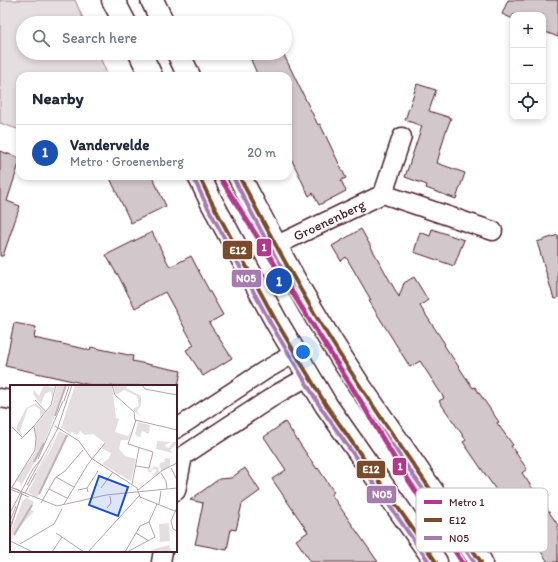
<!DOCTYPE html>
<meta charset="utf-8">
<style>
body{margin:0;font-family:Itim,sans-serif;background:#f6f6f7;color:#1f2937}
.controls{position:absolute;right:12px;top:12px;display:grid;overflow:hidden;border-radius:8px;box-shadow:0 2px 6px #0003}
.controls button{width:36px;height:36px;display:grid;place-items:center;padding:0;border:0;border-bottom:1px solid #e0e1e3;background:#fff;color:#1f2937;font:20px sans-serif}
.you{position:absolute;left:303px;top:352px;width:14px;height:14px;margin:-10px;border:3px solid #fff;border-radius:50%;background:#1a73e8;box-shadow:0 0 0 6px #1a73e833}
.badge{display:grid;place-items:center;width:26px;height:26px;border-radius:50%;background:#4a1f2b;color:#fff;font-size:13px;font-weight:700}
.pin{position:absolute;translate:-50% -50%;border:2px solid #fff;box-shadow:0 1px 4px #0006}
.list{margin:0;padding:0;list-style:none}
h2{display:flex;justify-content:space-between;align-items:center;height:52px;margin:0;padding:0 16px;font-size:17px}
h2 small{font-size:13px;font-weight:400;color:#747a83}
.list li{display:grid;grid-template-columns:26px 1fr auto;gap:12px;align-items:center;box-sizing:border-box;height:56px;padding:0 16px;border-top:1px solid #e0e1e3}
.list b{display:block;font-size:15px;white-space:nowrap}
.list p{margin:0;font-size:13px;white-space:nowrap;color:#747a83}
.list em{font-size:13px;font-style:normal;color:#747a83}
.icon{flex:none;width:22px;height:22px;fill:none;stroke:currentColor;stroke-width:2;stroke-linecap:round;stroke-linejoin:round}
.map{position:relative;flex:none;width:558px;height:562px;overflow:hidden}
.search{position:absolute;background:#fff;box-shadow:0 2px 6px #0003;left:16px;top:16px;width:276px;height:44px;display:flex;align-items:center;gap:10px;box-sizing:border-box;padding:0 14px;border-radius:22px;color:#747a83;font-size:15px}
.panel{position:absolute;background:#fff;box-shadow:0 2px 6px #0003;left:16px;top:72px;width:276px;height:108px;border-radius:12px}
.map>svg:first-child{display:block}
.green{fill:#e5dee0;stroke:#987e86}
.building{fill:#d2c7cb;stroke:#4a1f2b}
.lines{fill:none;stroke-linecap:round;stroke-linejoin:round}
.minor-casing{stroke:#4a1f2b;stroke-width:21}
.secondary-casing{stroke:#4a1f2b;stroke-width:25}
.minor{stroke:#fff;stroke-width:18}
.secondary{stroke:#fff;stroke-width:22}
.bus-1-casing{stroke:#fff;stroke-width:7}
.bus-2-casing{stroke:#fff;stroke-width:7}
.bus-1{stroke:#7a4b2a;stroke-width:4}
.bus-2{stroke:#a67cb0;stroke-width:4}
.metro-1-casing{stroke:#fff;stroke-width:8}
.metro-1{stroke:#b5378c;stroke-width:5}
.labels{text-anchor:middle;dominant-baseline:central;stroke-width:4;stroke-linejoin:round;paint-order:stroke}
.street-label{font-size:14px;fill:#4a1f2b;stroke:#fff}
.inset-river{fill:none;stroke:#c1b3b6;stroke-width:2}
.inset-road{fill:none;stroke:#b7a5aa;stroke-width:1}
.view{fill:#1d4ed8;fill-opacity:0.15;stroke:#1d4ed8;stroke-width:2}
.inset-edge{fill:none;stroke:#4a1f2b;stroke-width:2}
.key{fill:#fff;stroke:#c9bcbf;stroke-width:1}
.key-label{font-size:11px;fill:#4a1f2b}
.line-badge{stroke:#fff;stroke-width:1.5}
.badge-label{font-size:11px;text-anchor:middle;font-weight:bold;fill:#fff}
</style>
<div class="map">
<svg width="558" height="562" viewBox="0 0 558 562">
<rect width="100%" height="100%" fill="#fff"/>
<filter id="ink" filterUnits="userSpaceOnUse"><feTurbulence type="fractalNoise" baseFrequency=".025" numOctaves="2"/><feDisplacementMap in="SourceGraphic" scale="8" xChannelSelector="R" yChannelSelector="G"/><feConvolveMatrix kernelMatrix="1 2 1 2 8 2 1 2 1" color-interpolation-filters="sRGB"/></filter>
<g filter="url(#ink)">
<path class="green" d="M0,0H75L85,23H23V53H98L108,76H20V130L0,123Z"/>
<g class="building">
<path d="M508,0H558V37L543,31V15H513V19L502,14Z"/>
<path d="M266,53H283L318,125L320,124L346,178L341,180L346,191L319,205L313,193L309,196L288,152V76H258L251,60Z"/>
<path d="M417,84L436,90L429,111L451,118L445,134L437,163L465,173L456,199L426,188L427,185L405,177L422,126L405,120Z"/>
<path d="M0,151L20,158V161L7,201L20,206L3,256H0Z"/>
<path d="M109,176H152L166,206L131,223Z"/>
<path d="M361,229L399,297L404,283L414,277L428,300L420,306L445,344L444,345L473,388L475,387L499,422L497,423L513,445L511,446L527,469L522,473L558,525V562H548L523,526V527L519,522H518L463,442L466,440L439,401L444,398L420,361L410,367L369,301L371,300L346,257L341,261L332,246Z"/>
<path d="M432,229L464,240L454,266L414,252L420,232L430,236Z"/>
<path d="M152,232L170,267L191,256L205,283L223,315L209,323L232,358L203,376L186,350L194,345L165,292L135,308L117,273H116L106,255Z"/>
<path d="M558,235V298L554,299L537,242Z"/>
<path d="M14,323L36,327L34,338L90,350L91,347L133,356L132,361L181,371L178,386H95L5,366Z"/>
<path d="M285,422L317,469L318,468L334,492L331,494L378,562H311L296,540L308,532L272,479L286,470L264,437Z"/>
<path d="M245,468L260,491L242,504L236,530L231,529L227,550L195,544L198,532H197L203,503L190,500L219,479L231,478Z"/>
</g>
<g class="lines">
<defs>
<g id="minor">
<path d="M383,194L402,137"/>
<path id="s1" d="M275,246L383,194L493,231"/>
<path d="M0,398L11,400"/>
<path d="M176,429L264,371L295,353"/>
<path d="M183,456L277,394L309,376"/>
<path d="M176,491L183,456"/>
<path d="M161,562L163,551"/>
</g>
<g id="secondary">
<path d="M113,0L125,23"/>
<path d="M152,0L163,23"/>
<path d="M140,53L151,76"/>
<path d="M178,53L189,76"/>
<path d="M199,176L211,201L276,321L326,405L436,562"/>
<path d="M239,176C262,219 284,263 309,305C325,332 342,359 359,385L481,562"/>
</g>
</defs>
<use href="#minor" class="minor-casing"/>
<use href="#secondary" class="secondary-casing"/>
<use href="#minor" class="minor"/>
<use href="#secondary" class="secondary"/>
<defs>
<g id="bus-1">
<path d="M199,176L211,201L276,321L326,405L436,562"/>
<path d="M239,176C267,229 295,283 327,334C375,412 429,487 481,562"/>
</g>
<g id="bus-2">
<path d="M194,179L206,204L271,324L321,408L429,562"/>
<path d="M234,179C262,233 290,286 322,338C369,415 423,488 474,562"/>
</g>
</defs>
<use href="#bus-1" class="bus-1-casing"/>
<use href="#bus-2" class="bus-2-casing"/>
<use href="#bus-1" class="bus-1"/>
<use href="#bus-2" class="bus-2"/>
<defs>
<path id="metro-1" d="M219,176L360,400L396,461L462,562"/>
</defs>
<use href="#metro-1" class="metro-1-casing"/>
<use href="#metro-1" class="metro-1"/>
</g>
</g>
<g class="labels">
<g class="street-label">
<text stroke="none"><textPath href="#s1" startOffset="60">Groenenberg</textPath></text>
</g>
</g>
<g transform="translate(10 385)">
<rect width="167" height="167" fill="#fff"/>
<path d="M34,0L44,3L42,14L41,6L35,9L31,19L36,26L23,9L24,5L29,11ZM47,0H57L28,73L12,103L31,66L11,101L10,97L5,96L26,66L25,41L42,20ZM65,0H102L106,33L109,34L105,47L118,51L123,42L118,55H111L109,64L115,71L126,74L121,96L92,79L99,73L101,68L91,63L95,58L83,49L75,50L70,46L67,50L62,47L60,49L51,42ZM103,0H118L116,3L131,11V20L127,26L131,32L122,24L129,21L127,11L114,5L106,10ZM26,18L35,27L30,31V24L24,21L18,23L10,46L13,51L7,46V41L16,23ZM128,37L140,40L139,49L132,46L130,52L121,50L127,51L125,49ZM48,46L42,60L32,81L42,62L49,46L58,51L27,113L18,107L28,88L17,105ZM147,56L161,57L155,60L158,67L156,62L159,63L163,57H166L167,59L160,65L163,68L146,64ZM160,73V81L151,87V82L148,84L150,88L141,93L147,85L143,84L142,86L140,88L137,84L140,83L141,86L144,81L149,83L150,78L155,77L154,74ZM17,113L24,117L21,125L24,126L3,149L2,155L1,146L13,115ZM159,138L160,156L150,157L149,139ZM159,160L162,167H142L141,165Z" fill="#e5dee0"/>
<path class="inset-river" d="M45,31L56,0M24,77L34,58M29,109L57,50M4,150L22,120"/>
<path class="inset-road" d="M102,0L105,10L124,27L125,35L167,45M132,0L135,4L167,10M25,15L36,27M54,16L59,1M45,41L69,56L81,73L127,103L130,112M2,42L13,53M11,54L24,41M28,74L53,16M126,81L139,83L143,67L118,59L126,35M161,83L167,95M23,84L31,74M151,88L156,96L157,104M46,92L64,102M122,99L129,63M17,100L47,45L62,0M0,102L47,121L96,110L167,103M0,102L9,105L12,109L0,142M2,102L25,65L26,53L24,41L41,20L46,0M77,103L88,86M91,103L103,87M0,104L19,112M39,104L57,113M68,105L77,103L78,107M128,105L153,85L167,78M15,108L26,88M130,112L167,127M31,118L45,93L55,86L73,65M54,119L78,79L95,58M149,119L151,106M167,122L161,136L163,144L167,146M97,123L101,118L100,111M0,128L23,84M0,136L6,121M0,145L12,107M46,148L74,167M126,148L139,156M0,156L23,167M10,159L44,139L52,124M42,167L52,152M78,167L129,111M115,167L130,141L139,137L147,119M117,167L145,152L139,137"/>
<path class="view" d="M89,91L118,102L108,131L79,120Z"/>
<rect width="167" height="167" class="inset-edge"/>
</g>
<rect x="416" y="488" width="132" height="64" rx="6" class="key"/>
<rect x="424" y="500" width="18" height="4" fill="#b5378c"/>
<rect x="424" y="518" width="18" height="4" fill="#7a4b2a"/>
<rect x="424" y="536" width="18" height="4" fill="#a67cb0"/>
<g class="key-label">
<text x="449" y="506">Metro 1</text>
<text x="449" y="524">E12</text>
<text x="449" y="542">N05</text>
</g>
<g class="line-badge">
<rect x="256" y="238" width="16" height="19" rx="4" fill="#b5378c"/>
<rect x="222" y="240" width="31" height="20" rx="4" fill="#7a4b2a"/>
<rect x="231" y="269" width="31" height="19" rx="4" fill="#a67cb0"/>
<rect x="392" y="457" width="15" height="19" rx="4" fill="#b5378c"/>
<rect x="356" y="460" width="30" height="19" rx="4" fill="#7a4b2a"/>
<rect x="366" y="485" width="31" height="19" rx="4" fill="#a67cb0"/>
</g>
<g class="badge-label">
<text x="264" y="251">1</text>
<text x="238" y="254">E12</text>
<text x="246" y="282">N05</text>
<text x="400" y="470">1</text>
<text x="371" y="473">E12</text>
<text x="382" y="498">N05</text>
</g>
</svg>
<div class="controls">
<button>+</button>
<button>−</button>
<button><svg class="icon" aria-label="locate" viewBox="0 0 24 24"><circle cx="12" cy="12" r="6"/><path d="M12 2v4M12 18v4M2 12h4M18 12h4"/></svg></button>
</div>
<div class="you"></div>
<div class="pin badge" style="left:279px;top:281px;background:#1a4fb4">1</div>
<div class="search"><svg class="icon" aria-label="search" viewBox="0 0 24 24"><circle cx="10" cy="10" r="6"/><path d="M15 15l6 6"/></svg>Search here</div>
<section class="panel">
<h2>Nearby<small></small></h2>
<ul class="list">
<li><span class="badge" style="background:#1a4fb4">1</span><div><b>Vandervelde</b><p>Metro · Groenenberg</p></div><em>20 m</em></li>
</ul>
</section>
</div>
